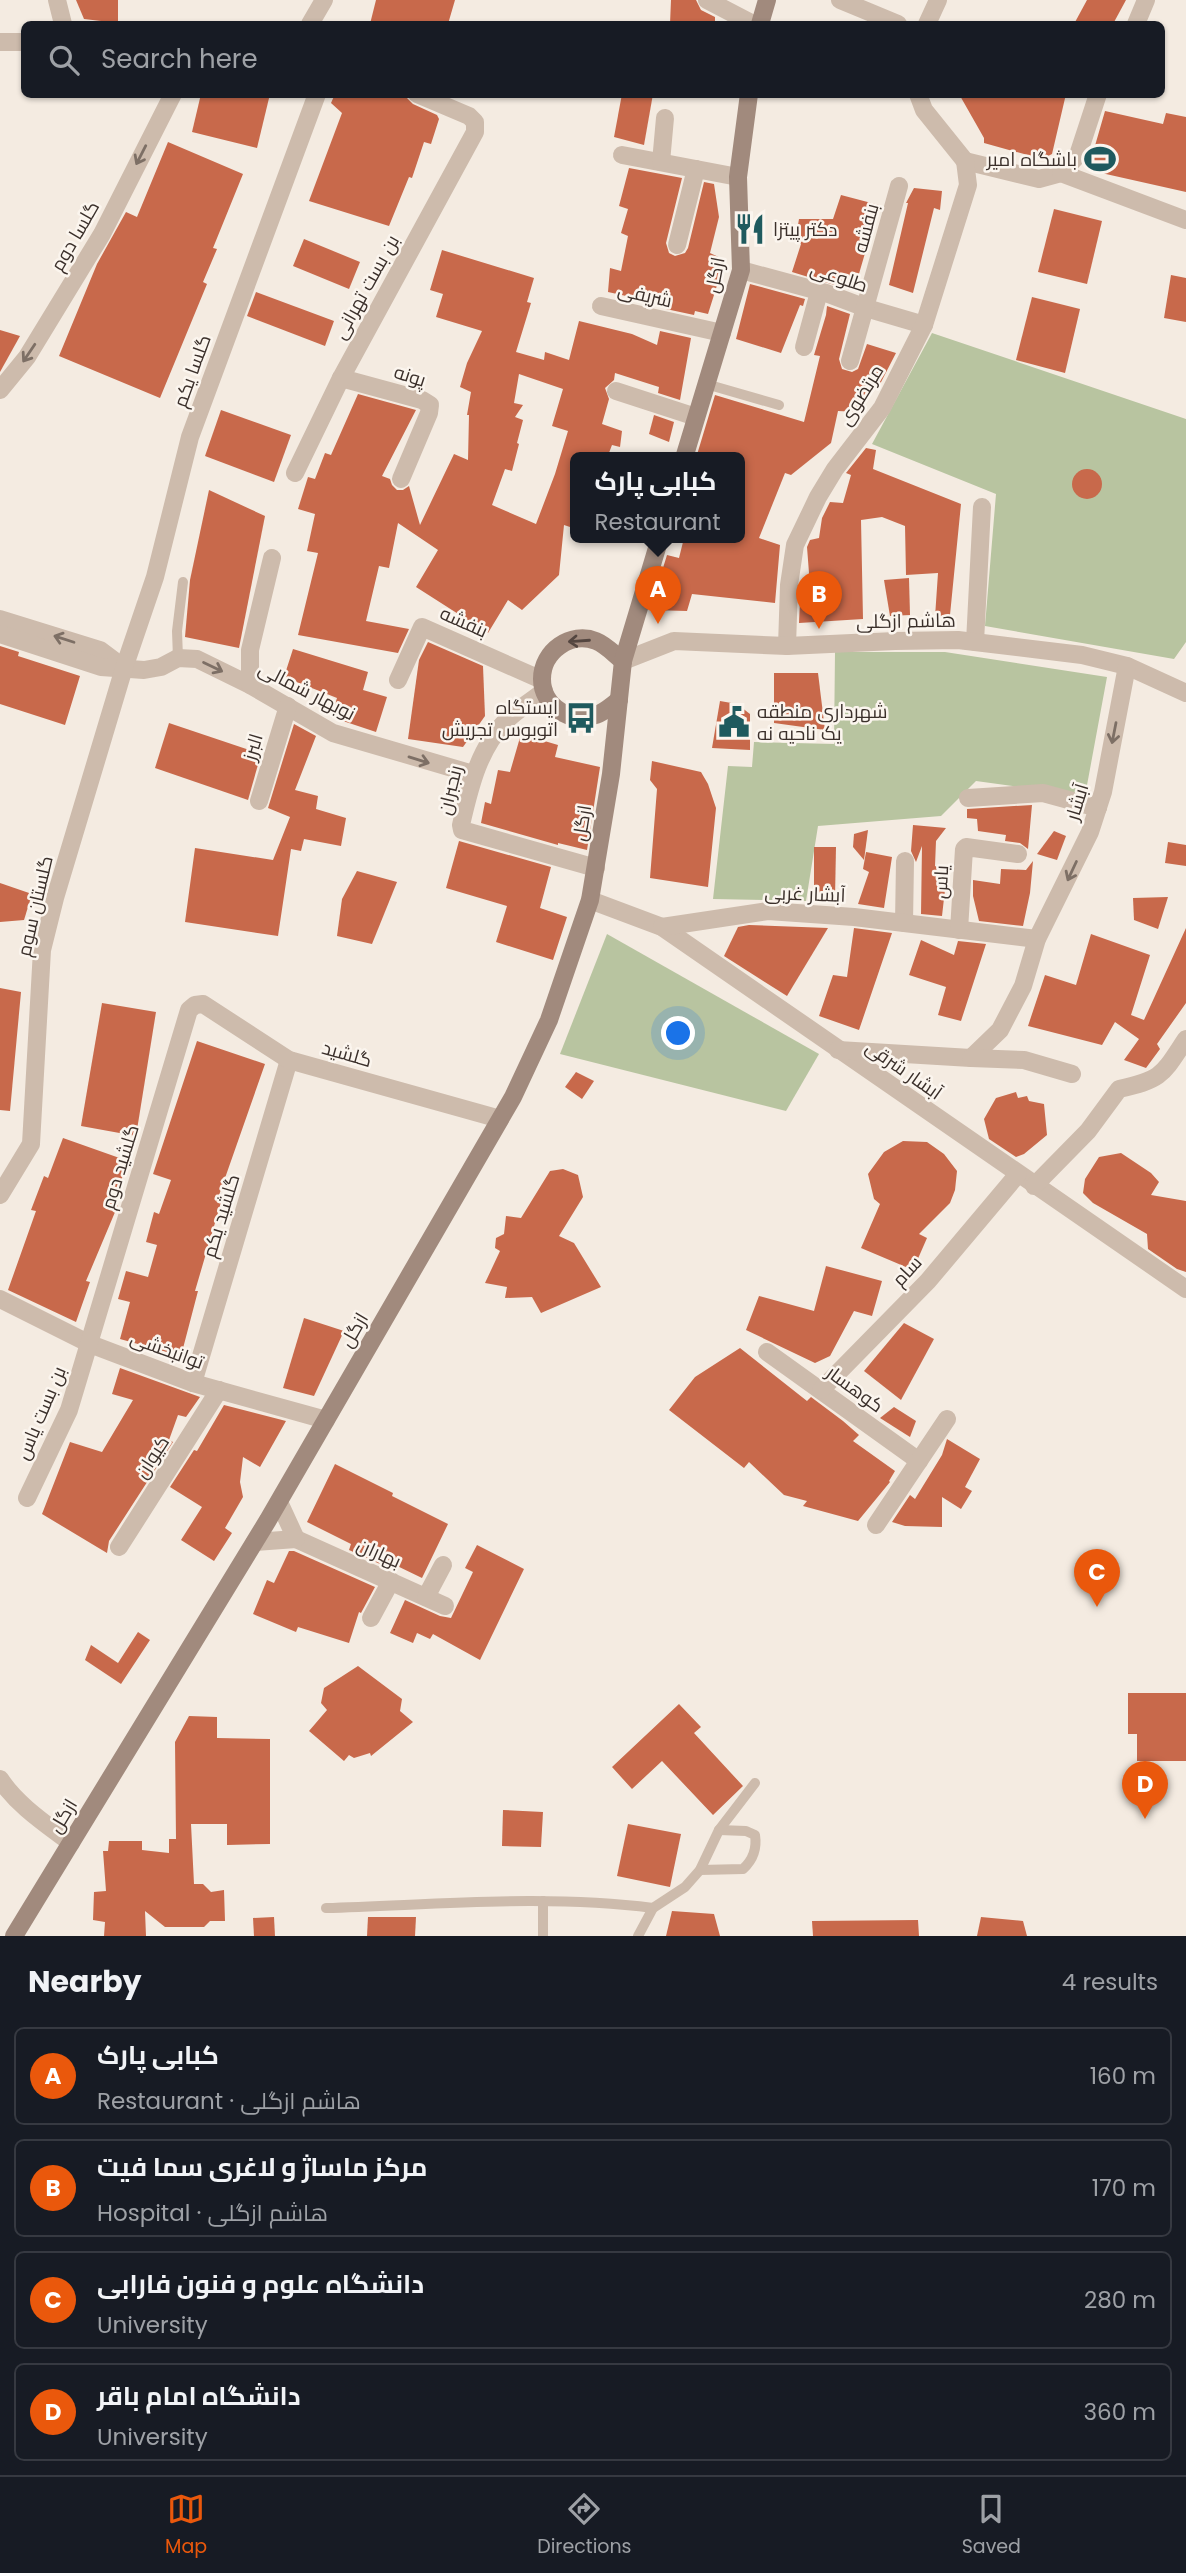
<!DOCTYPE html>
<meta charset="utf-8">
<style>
body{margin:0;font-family:Poppins,Cairo,sans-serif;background:#242831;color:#f1f3f6}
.you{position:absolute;left:679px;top:1034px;width:24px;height:24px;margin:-18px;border:5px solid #fff;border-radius:50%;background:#1a73e8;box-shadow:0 0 0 10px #1a73e833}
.badge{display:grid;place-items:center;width:46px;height:46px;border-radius:50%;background:#ea580c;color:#fff;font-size:23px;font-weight:700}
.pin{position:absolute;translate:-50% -58px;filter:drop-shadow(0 2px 4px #0008)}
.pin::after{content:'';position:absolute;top:37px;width:24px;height:21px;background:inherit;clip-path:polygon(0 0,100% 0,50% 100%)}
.popup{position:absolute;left:570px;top:452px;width:175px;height:91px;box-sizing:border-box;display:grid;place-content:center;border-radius:10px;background:#171b24;filter:drop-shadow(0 2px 5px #0005);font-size:23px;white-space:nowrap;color:#9ea1a6}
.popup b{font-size:26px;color:#f1f3f6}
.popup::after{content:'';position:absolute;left:50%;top:100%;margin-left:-14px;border:14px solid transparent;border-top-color:#171b24}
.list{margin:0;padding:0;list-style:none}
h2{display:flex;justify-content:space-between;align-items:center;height:91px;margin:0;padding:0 28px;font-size:30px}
h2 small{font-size:23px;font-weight:400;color:#9ea1a6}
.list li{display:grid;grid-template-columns:46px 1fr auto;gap:21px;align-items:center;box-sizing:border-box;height:98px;margin:0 14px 14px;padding:0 14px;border:2px solid #363941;border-radius:10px}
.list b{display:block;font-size:26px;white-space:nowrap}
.list p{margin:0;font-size:23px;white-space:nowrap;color:#9ea1a6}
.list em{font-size:23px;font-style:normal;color:#9ea1a6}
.icon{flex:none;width:38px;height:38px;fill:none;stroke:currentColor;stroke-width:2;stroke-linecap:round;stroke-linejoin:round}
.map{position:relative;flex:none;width:1186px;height:1936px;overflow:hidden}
.search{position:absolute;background:#171b24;box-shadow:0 2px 5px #0004;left:21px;right:21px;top:21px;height:77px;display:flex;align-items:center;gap:18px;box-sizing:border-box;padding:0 24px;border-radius:10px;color:#9ea1a6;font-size:26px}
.sheet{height:539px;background:#171b24}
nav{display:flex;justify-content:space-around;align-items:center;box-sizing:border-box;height:98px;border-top:2px solid #363941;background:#171b24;font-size:19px;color:#9ea1a6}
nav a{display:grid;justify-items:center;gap:4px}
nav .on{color:#ea580c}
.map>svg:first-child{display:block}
.green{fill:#b8c4a0}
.building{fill:#c8694b;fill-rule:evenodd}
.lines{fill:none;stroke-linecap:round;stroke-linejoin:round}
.service{stroke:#cdbbac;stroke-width:10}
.minor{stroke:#cdbbac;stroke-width:18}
.secondary{stroke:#a18a7d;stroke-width:18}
.oneway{stroke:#7d6f65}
.oneway2{stroke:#544640}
.labels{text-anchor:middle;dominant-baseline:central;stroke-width:5;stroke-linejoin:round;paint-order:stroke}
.poi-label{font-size:19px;fill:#3b302b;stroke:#fbf5ee;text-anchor:end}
.street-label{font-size:19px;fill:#3b302b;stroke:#fbf5ee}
</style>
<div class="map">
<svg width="1186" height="1936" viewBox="0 0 1186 1936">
<rect width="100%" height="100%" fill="#f4ebe1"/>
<g class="green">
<path d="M932,333L1186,419V642L1174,659L985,626L996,494L872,444Z"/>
<path d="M835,652H945L1107,677L1085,796L976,781L941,816L818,826L806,901L713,899L728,766L752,767L754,742L834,744Z"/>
<path d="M607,934L819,1054L786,1111L560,1054Z"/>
</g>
<g class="building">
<path d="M76,0H118V23L84,19Z"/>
<path d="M376,0H455L448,24H370Z"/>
<path d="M671,0H696L701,10L715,17V24H670Z"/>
<path d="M1087,0H1126L1113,24H1074Z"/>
<path d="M201,94H270L257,148L192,132Z"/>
<path d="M335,94H400L406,97L413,104L437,115L439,119L431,144L424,142L412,178L409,177L389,226L309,201L342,113L331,103Z"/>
<path d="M622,94H653L644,145L614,137Z"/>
<path d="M959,94H1066L1052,154L1042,159L984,143V138Z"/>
<path d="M1105,111L1163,124L1166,113L1186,117V192L1088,170Z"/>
<path d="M168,142L243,174L213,248L217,249L203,282L207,284L160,398L59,356L97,264L126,212L137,217Z"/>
<path d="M629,168L682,178L666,243L669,253L675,256L685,253L688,248L704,182L714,184L719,217L710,253L725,260L708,314L695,311L694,315L666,309L667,305L608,292L610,268L621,271L628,236L621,233L628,209L619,206Z"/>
<path d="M914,188L942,191L940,210L934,208L913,293L889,285L908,203H906Z"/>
<path d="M841,195L879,205L854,291L792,272L801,244L795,243L799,219H833Z"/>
<path d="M1054,209L1102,221L1087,284L1038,272Z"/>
<path d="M304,239L360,262L349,289L293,266Z"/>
<path d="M442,250L534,278L527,302L531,303L516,352L544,360L545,352L569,360L579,321L632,334L657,345L660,331L691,338L680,400L658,393L659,387L615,373L614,380L605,388L609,399L602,424L622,431L620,447L612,445L607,458H576V529L564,525L559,575L522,610L508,600L488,633L416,587L438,550L398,523L389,568L379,566L366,621L409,629L398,653L298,635L318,553L307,551L315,514L298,509L308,477L315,479L325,453L331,455L358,394L416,410L382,476L390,479L392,485L397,490H403L409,486L420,525L454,454L468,460L469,415H467L471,392L460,387L467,363L482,331L436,317L443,294L430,290ZM519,374L563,389L552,426L568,431L555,474L536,524L492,505L505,469L512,471L519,444L517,443L523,420L515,417L523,405L514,403Z"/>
<path d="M1171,275L1186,278V322L1164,318Z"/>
<path d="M750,284L805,299L803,306L800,305L781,353L736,339Z"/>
<path d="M256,292L334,321L325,346L247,316Z"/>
<path d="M1032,297L1080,309L1065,373L1016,360Z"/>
<path d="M827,306L850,314L839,359L842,369L852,372L858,369L867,344L896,353L878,388L871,387L858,412L838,411L831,443L791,475L785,473L759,538L780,545L775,603L692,594L687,611L650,610L667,555L679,558L684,538H740V458H696L715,395L804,422L820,356L814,355L826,315Z"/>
<path d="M0,330L20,336L0,372Z"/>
<path d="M221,410L291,435L274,482L205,456Z"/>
<path d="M654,415L674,422L669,442L649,434Z"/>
<path d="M866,448L876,450L873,469L961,504L950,615L935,617L938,573L906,575L905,526L882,517L861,520L863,619L799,623L800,601L811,599L807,547L810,540L819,538L822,518L830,502L843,503L851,475L846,473Z"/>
<circle cx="1087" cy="484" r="15"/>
<path d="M209,490L265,516L239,648L185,637L190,580Z"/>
<path d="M909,578L910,615L890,616L884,580Z"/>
<path d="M428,642L483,666L485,716L463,747L408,739L419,660Z"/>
<path d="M0,646L19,652L18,656L80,676L65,725L0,704Z"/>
<path d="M293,649L368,672L363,690L387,697L376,732L331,717L337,698L284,677Z"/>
<path d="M774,673H818L825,730L774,723Z"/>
<path d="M720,701L737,704L750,714V750L712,748Z"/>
<path d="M169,723L261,754L248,800L155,768Z"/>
<path d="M294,724L316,736L295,790L318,796L316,809L346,818L341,846L304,839L301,851L291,849L278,936L185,922L195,848L273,860L290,817L268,808Z"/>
<path d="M521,734L558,745L555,757L600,767L587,850L558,843V845L481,823L485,802L491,804L498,770L510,772Z"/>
<path d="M652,761L701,772L708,784L716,808L708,887L650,878L657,789L650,780Z"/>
<path d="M1032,805L1028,849L1020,843L1005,841L1006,835L978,831L977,819L967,818V809Z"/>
<path d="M913,825L946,828L936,841L935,866L947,872L942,916L921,914L922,846L916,862L911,851Z"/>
<path d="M868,830L864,860L853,847L854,834Z"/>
<path d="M1054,831L1066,836L1057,860L1037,854Z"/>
<path d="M459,841L551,867L540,908L567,917L553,960L496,942L507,906L446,888Z"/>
<path d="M1168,842L1186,845V866L1165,863Z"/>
<path d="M814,847H836L835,898L814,896Z"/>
<path d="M866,852L892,857L884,908L858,904L869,872L863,869Z"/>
<path d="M1033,861L1030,893L1023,926L979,921L973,896V880L1000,884L1001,869L1026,870Z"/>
<path d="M357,871L397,882L372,944L337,936L342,899Z"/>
<path d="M0,883L32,894L24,920L0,922Z"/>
<path d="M1168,897L1158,929L1134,920L1133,898Z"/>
<path d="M749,925L828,928L787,996L724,956L738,927Z"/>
<path d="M854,928L892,933L859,1030L819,1016L833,975L847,977Z"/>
<path d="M1186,928V1003L1157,1044L1160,1049L1146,1068L1124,1060L1139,1039L1115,1022L1102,1045L1028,1026L1045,975L1076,985L1091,934L1150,955L1131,1015L1144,1020Z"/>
<path d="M921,940L954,955L958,941L986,944L961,1021L938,1015L946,987L909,975Z"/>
<path d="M0,988L21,992L10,1111L0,1110Z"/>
<path d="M102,1003L156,1012L136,1136L81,1126Z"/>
<path d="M197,1041L265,1064L218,1198L222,1199L195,1291H198L181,1356L120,1339L130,1302L118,1299L126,1271L148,1277L157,1245L146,1242L154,1212L159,1214L171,1180L153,1174Z"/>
<path d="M576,1072L594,1081L582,1099L565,1087Z"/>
<path d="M1016,1092L1018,1098L1027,1096L1029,1101L1044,1104L1047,1135L1024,1154L1016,1157L989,1139L984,1119L996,1098Z"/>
<path d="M63,1138L128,1161L113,1203L118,1205L86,1281L90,1282L76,1322L8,1290L36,1211L31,1210L44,1176L48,1178Z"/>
<path d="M903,1141L927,1142L944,1154L957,1171L955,1190L950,1203L919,1234L927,1238L913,1270L861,1248L880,1204L874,1199L868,1174L884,1152Z"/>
<path d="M1121,1153L1151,1173L1159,1182L1151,1195L1186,1201V1272L1177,1269L1148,1249L1147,1234L1093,1203L1083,1193L1085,1179L1099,1157Z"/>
<path d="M563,1169L578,1175L583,1197L559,1236L574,1243L601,1287L541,1313L532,1297L505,1298L507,1287L485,1283L500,1251L495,1248L496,1238L504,1234L506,1216L521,1218L550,1171Z"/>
<path d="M826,1266L882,1281L872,1316L854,1311L830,1356L815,1363L746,1330L759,1296L814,1311Z"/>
<path d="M304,1318L344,1331L314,1396L283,1388Z"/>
<path d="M904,1323L934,1339L901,1400L864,1371Z"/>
<path d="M740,1348L807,1401L811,1397L843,1421L859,1435L853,1441L895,1471L889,1481L890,1482L858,1521L803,1506L807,1501L784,1495L749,1462L744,1468L669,1410L695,1377Z"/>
<path d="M120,1368L200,1397L186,1417L178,1415L169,1440L173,1442L109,1541L107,1553L42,1514L70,1442L102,1452L133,1400L112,1394Z"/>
<path d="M224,1405L286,1421L260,1467L243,1457L240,1482L243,1497L225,1528L232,1533L214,1561L181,1540L202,1507L170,1487L194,1450L197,1451Z"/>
<path d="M894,1407L916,1421L910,1437L880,1418Z"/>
<path d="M947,1439L980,1459L965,1487L972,1491L961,1509L942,1497V1527L905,1526L892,1522L910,1495L915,1499L942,1455Z"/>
<path d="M335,1464L393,1493L392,1496L448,1524L422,1578L391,1563L389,1568L349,1550L351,1544L307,1522Z"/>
<path d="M477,1545L524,1569L480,1660L433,1634L430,1639L417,1633L413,1643L390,1633L405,1600L440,1616L451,1618L473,1572L465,1568Z"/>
<path d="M289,1551H294L375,1587L361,1613L359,1612L349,1643L298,1627L296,1632L253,1614L267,1580L274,1583Z"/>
<path d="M138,1632L150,1640L121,1684L85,1660L91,1645L118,1663Z"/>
<path d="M358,1666L402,1699L400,1711L413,1722L371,1756L370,1753L354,1758L349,1755L344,1761L309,1731L327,1710L321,1703L324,1688Z"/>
<path d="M1128,1693H1186V1761H1137V1734H1128Z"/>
<path d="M679,1704L701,1727L694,1733L743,1786L713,1815L662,1761L632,1789L612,1767Z"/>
<path d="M189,1716L217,1717V1738L270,1739V1844L227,1845V1824H191L194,1884H203L211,1892L224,1890L225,1921H210L204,1927H165L145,1911L146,1936H104L105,1922L93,1920L94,1892L106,1891L103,1851H108L109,1841H142V1850L169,1853V1839H176L175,1742Z"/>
<path d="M503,1810L543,1812L541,1847L502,1846Z"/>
<path d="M628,1824L681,1834L670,1887L617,1876Z"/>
<path d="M672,1911L714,1914L720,1936H666Z"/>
<path d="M274,1917L275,1936H254L253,1918Z"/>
<path d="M368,1917H416L415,1936H367Z"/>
<path d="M981,1917L1023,1921L1027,1936H977Z"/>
<path d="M918,1920L919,1936H813L812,1921Z"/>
</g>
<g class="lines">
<g class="service">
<path d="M706,384L779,405"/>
<path d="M178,658L177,631L183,582"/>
<path d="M700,1870L743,1869C754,1859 757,1848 755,1835L746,1831L719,1830"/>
<path d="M326,1908C434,1905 545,1894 653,1908"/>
<path d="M543,1936V1901"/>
<path d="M638,1936L653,1908L685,1887L700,1870L719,1830L755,1783"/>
</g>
<g class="minor">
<path d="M57,0L63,24"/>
<path d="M707,0L753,24"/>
<path d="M840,0L898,24"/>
<path d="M310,24L324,0"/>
<path d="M927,24L938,0"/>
<path d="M1136,24L1146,0"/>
<path d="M0,42H24"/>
<path d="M918,94L924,110L965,161"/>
<path d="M622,155L738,177"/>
<path d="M965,161L1039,179L1061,173L1186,220"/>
<path d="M661,162L665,118"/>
<path d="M1061,173L1078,155L1098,94"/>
<path d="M677,245L696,169"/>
<path d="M741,270L826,293L866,308L924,325"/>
<path d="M601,306L722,333"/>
<path d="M804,347L819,292"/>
<path d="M850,361L899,186"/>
<path d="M341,378L422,400L430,405L429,413L401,479"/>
<path d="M0,390L27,357L102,234L173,94"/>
<path d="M616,391L696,417"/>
<path d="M295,473L341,378L475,132V122L469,116L417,94"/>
<path d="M0,619L100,650L124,668"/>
<path d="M0,634L101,667L144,670L161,667L178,658L197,659L250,685L333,733L473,774"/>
<path d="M975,642L982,507"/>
<path d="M787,646L789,585L795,545L818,497L835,469L882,408L924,325L968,185L965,161"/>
<path d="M623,661L674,641L787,646L895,641L958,640L1082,655L1127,666L1186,693"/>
<path d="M398,680L422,627L542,680"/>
<path d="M250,685V650L272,558"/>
<path d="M544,691C533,700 520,708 510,717C479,746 470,786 461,825L462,830L596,868"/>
<path d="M968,798L1043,793L1098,808"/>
<path d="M259,801L288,706"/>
<path d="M590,900L662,927L1186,1289"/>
<path d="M904,923L905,861"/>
<path d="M662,927L768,911L854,917L1037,939"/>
<path d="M959,930L964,849L966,847L1018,854"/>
<path d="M838,1050L971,1058L1000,1030L1023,986L1037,939L1090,832L1103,792L1127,666"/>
<path d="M971,1058L1024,1060L1072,1074"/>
<path d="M1034,1186L1088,1131L1119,1089C1163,1079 1162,1075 1186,1039"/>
<path d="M0,1195L31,1144L42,950L55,898L124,668L155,577L190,437L317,94"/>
<path d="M0,1299L90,1344L193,1383L326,1420"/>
<path d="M767,1352L919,1461"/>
<path d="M193,1383L289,1060"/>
<path d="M821,1390L928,1281L1018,1174"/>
<path d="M27,1498L69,1410L189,1010L195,1005L203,1004L289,1060L500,1119"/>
<path d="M876,1525L947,1419"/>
<path d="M296,1539L445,1606"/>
<path d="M255,1542L296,1539L279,1502"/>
<path d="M119,1547L219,1390"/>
<path d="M426,1597L443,1565"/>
<path d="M371,1618L391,1581"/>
<path d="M0,1779C17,1805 46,1824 71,1843"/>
</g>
<g class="secondary">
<path d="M760,24L767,0"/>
<path d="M684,458L741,270L738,177L749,94"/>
<path d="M619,700C612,705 605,712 596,715C571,725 542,706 542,679C542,651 571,631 596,641C606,645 614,654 623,661"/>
<path d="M14,1936L268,1520L513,1097L549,1020L590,900L611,774L623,661L660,538"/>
</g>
</g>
<defs><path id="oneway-shaft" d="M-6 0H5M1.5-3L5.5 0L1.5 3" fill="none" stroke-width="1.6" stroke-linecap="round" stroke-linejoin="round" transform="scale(1.75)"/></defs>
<g class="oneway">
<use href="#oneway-shaft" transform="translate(141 155) rotate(117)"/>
<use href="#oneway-shaft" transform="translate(29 353) rotate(124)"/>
<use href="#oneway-shaft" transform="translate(64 639) rotate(-162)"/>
<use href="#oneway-shaft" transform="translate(213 667) rotate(26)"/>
<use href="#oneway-shaft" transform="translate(1114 733) rotate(101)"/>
<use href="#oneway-shaft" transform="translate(419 760) rotate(17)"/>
<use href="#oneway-shaft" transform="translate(1072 871) rotate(115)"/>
</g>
<use class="oneway2" href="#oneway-shaft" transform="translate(579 641) rotate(176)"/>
<defs>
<symbol id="stadium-bare" viewBox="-9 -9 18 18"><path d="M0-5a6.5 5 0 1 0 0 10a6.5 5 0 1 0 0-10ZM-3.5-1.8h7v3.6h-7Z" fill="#1f5a5e" stroke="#fbf5ee" stroke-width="2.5" paint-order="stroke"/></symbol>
<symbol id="restaurant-bare" viewBox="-9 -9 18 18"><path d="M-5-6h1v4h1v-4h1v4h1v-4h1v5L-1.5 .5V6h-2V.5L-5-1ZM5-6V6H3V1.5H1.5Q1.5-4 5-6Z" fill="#1f5a5e" stroke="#fbf5ee" stroke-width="2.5" paint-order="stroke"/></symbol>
<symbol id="bus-bare" viewBox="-9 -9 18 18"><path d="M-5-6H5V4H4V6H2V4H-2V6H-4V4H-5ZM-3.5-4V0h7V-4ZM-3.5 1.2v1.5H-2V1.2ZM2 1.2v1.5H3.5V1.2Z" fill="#1f5a5e" stroke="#fbf5ee" stroke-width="2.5" paint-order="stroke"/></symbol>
<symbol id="civic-bare" viewBox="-9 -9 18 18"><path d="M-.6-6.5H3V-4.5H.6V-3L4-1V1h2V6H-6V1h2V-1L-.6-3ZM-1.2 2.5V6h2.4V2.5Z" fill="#1f5a5e" stroke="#fbf5ee" stroke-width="2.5" paint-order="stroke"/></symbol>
</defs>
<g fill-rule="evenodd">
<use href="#stadium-bare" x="1078" y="137" width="44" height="44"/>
<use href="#restaurant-bare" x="728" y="207" width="44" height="44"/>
<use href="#bus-bare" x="559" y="696" width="44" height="44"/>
<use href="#civic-bare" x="712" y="700" width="44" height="44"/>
</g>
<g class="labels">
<g class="poi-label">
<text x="1077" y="159">باشگاه امیر</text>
<text x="773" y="229" text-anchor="start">دکتر پیتزا</text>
<text x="558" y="707">ایستگاه<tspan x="558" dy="22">اتوبوس تجریش</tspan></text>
<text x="757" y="711" text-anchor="start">شهرداری منطقه<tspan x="757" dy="22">یک ناحیه نه</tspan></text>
</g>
<g class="street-label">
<text transform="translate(866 228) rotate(-75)">بنفشه</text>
<text transform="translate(75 236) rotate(-60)">گلسا دوم</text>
<text transform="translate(715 275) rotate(-79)">ازگل</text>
<text transform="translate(839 277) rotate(18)">طلوعی</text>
<text transform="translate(366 287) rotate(-61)">بن بست تهرانی</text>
<text transform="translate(645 295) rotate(13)">شریفی</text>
<text transform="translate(192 371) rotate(-70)">گلسا يكم</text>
<text transform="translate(410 376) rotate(18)">پونه</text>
<text transform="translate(861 395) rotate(-58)">مرتضوی</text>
<text transform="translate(906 621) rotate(-1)">هاشم ازگلی</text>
<text transform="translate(464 622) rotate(24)">بنفشه</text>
<text transform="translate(307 691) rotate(27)">نوبهار شمالی</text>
<text transform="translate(253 747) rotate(-73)">البرز</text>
<text transform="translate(450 790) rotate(-76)">رنجبران</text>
<text transform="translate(1077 802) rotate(-73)">آبشار</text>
<text transform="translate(582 823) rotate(-81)">ازگل</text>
<text transform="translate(941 882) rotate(-87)">یاس</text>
<text transform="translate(805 894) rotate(2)">آبشار غربی</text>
<text transform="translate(35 906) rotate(-77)">گلستان سوم</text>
<text transform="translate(347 1054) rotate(16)">گلشید</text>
<text transform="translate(904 1070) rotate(35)">آبشار شرقی</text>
<text transform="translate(120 1167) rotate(-73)">گلشيد دوم</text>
<text transform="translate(221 1216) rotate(-73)">گلشيد يكم</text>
<text transform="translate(907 1271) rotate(-47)">سام</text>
<text transform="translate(354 1330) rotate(-60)">ازگل</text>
<text transform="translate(167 1350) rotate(20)">توانبخشی</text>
<text transform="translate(855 1389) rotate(36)">کوهسار</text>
<text transform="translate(41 1413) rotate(-67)">بن بست یاس</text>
<text transform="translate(152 1457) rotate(-57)">کیوان</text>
<text transform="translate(379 1553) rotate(24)">بهاران</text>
<text transform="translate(63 1816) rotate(-59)">ازگل</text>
</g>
</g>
</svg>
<div class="you"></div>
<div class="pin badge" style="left:658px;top:624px">A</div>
<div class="popup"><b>کبابی پارک</b>Restaurant</div>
<div class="pin badge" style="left:819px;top:629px">B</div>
<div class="pin badge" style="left:1097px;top:1607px">C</div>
<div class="pin badge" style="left:1145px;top:1819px">D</div>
<div class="search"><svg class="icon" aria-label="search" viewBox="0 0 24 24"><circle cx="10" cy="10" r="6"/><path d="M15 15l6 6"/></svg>Search here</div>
</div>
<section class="sheet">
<h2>Nearby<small>4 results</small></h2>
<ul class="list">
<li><span class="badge">A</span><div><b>کبابی پارک</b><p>Restaurant · هاشم ازگلی</p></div><em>160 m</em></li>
<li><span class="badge">B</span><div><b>مرکز ماساژ و لاغری سما فیت</b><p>Hospital · هاشم ازگلی</p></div><em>170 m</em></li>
<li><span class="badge">C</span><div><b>دانشگاه علوم و فنون فارابی</b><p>University</p></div><em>280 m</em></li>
<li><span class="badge">D</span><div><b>دانشگاه امام باقر</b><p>University</p></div><em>360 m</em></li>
</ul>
</section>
<nav>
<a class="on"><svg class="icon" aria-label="map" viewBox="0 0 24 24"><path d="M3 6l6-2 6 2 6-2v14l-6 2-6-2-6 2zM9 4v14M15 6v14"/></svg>Map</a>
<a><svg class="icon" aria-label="directions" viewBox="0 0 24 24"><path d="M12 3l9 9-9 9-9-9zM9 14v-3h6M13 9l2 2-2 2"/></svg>Directions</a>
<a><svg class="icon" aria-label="saved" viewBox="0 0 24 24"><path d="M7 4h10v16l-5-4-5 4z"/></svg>Saved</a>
</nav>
